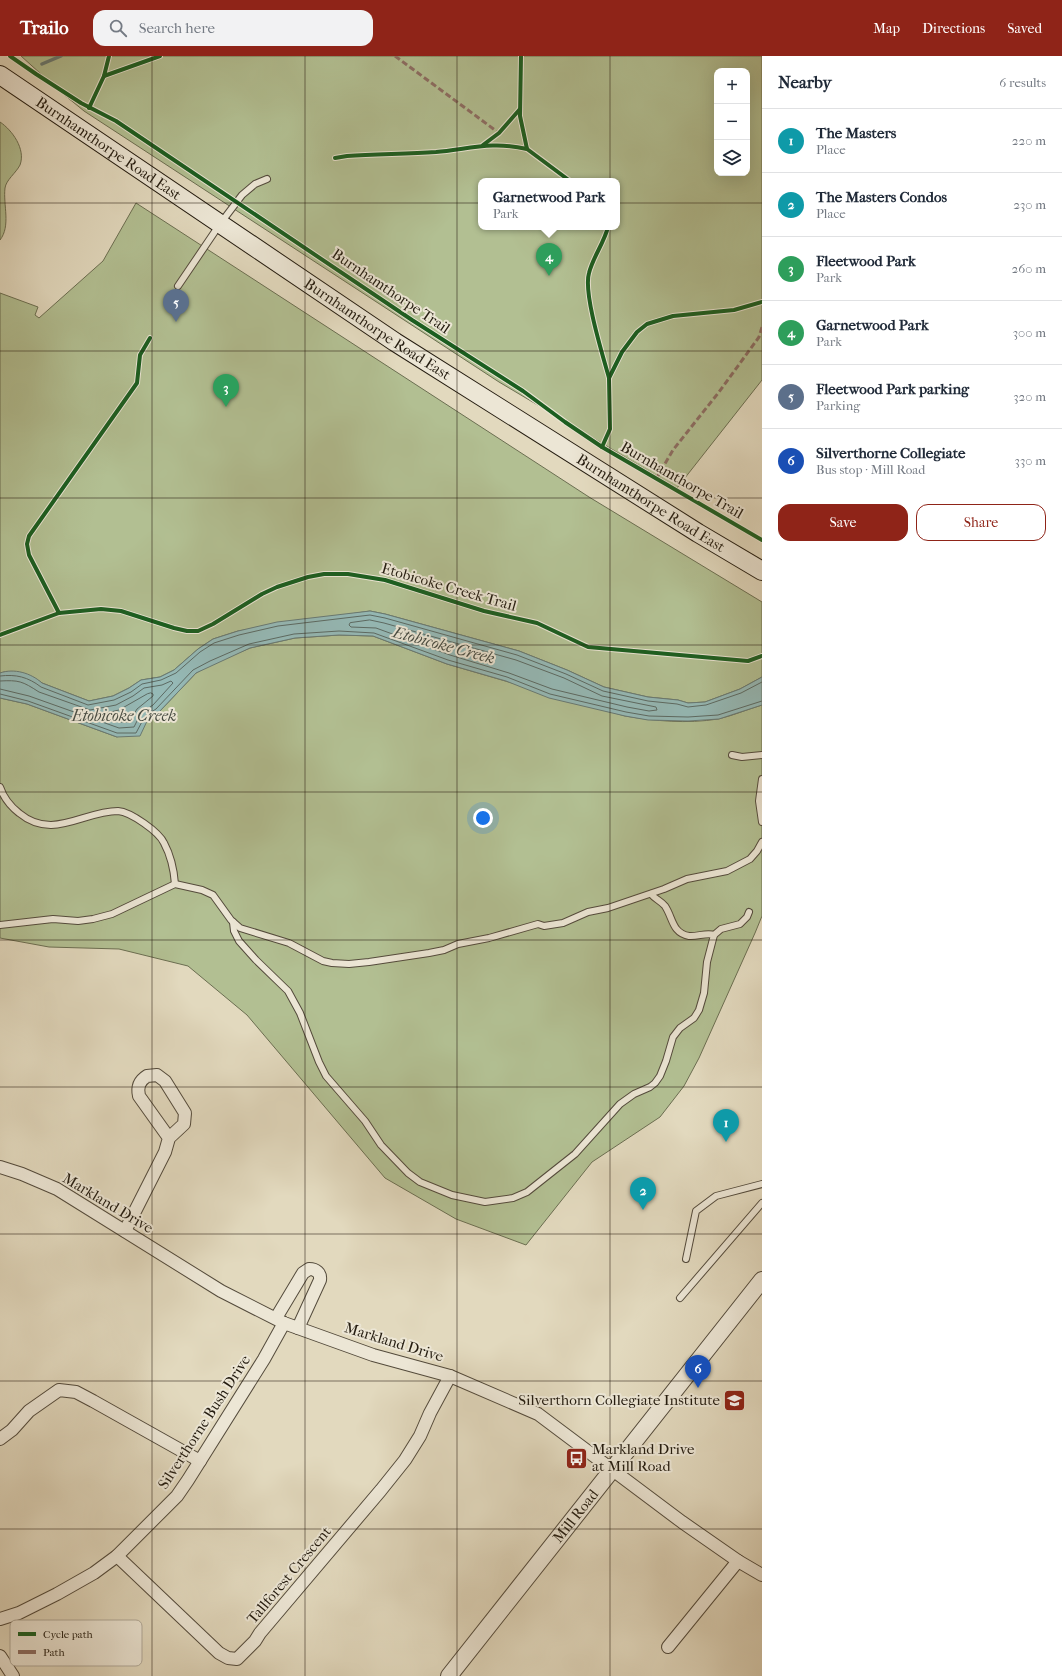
<!DOCTYPE html>
<meta charset="utf-8">
<style>
body{margin:0;font-family:"IM FELL French Canon",serif;background:#f2f2f3;color:#1f2937}
.controls{position:absolute;right:12px;top:12px;display:grid;overflow:hidden;border-radius:8px;box-shadow:0 4px 16px #0002}
.controls button{width:36px;height:36px;display:grid;place-items:center;padding:0;border:0;border-bottom:1px solid #e0e1e3;background:#fff;color:#1f2937;font:20px sans-serif}
.you{position:absolute;left:483px;top:762px;width:14px;height:14px;margin:-10px;border:3px solid #fff;border-radius:50%;background:#1a73e8;box-shadow:0 0 0 6px #1a73e833}
.badge{display:grid;place-items:center;width:26px;height:26px;border-radius:50%;background:#8f2418;color:#fff;font-size:13px;font-weight:700}
.pin{position:absolute;translate:-50% -33px;filter:drop-shadow(0 1px 2px #0008)}
.pin::after{content:'';position:absolute;top:21px;width:14px;height:12px;background:inherit;clip-path:polygon(0 0,100% 0,50% 100%)}
.popup{position:absolute;left:478px;top:122px;width:142px;height:52px;box-sizing:border-box;display:grid;place-content:center;border-radius:8px;background:#fff;filter:drop-shadow(0 1px 3px #0005);font-size:13px;white-space:nowrap;color:#747a83}
.popup b{font-size:15px;color:#1f2937}
.popup::after{content:'';position:absolute;left:50%;top:100%;margin-left:-8px;border:8px solid transparent;border-top-color:#fff}
.list{margin:0;padding:0;list-style:none}
h2{display:flex;justify-content:space-between;align-items:center;height:52px;margin:0;padding:0 16px;font-size:17px}
h2 small{font-size:13px;font-weight:400;color:#747a83}
.list li{display:grid;grid-template-columns:26px 1fr auto;gap:12px;align-items:center;box-sizing:border-box;height:64px;padding:0 16px;border-top:1px solid #e0e1e3}
.list b{display:block;font-size:15px;white-space:nowrap}
.list p{margin:0;font-size:13px;white-space:nowrap;color:#747a83}
.list em{font-size:13px;font-style:normal;color:#747a83}
.actions{display:flex;gap:8px;padding:12px 16px}
.actions a{flex:1;padding:9px 0;border:1px solid #8f2418;border-radius:12px;text-align:center;font-size:14px;color:#8f2418}
.actions .main{background:#8f2418;color:#fff}
.icon{flex:none;width:22px;height:22px;fill:none;stroke:currentColor;stroke-width:2;stroke-linecap:round;stroke-linejoin:round}
.map{position:relative;flex:none;width:762px;height:1620px;overflow:hidden}
header{display:flex;align-items:center;gap:24px;box-sizing:border-box;height:56px;padding:0 20px;background:#8f2418;color:#fff}
header strong{font-size:19px}
nav{display:flex;gap:22px;margin-inline-start:auto;font-size:14px}
.search{width:280px;height:36px;background:#f2f2f3;display:flex;align-items:center;gap:10px;box-sizing:border-box;padding:0 14px;border-radius:12px;color:#747a83;font-size:15px}
main{display:flex}
aside{flex:1;background:#fff}
.map>svg:first-child{display:block}
.green{fill:#b2bf92;stroke:#6b6e51;fill-rule:evenodd}
.water{fill:#95b9b6;stroke:#687a74}
.lines{fill:none;stroke-linecap:round;stroke-linejoin:round}
.shore{stroke:#5c6a63;stroke-width:1}
.stream{stroke:#687a74;stroke-width:3.5}
.service-casing{stroke:#544b3c;stroke-width:8}
.minor-casing{stroke:#544b3c;stroke-width:14}
.tertiary-casing{stroke:#544b3c;stroke-width:18}
.secondary-casing{stroke:#241c10;stroke-width:20}
.service{stroke:#ece6d5;stroke-width:6}
.minor{stroke:#ece6d5;stroke-width:12}
.tertiary{stroke:#ece6d5;stroke-width:16}
.secondary{stroke:#ece6d5;stroke-width:18}
.quiet{stroke:#8d6e63;stroke-width:3;stroke-dasharray:6 3;stroke-linecap:butt}
.cycleway-casing{stroke:#ece6d5;stroke-width:6}
.cycleway{stroke:#1b5e20;stroke-width:4}
.grid{fill:none;stroke:#241c10;stroke-width:1;stroke-opacity:0.55}
.labels{text-anchor:middle;dominant-baseline:central;stroke-width:4;stroke-linejoin:round;paint-order:stroke}
.street-label{font-size:15px;fill:#241c10;stroke:#ece6d5}
.poi-label{font-size:15px;fill:#241c10;stroke:#ece6d5;text-anchor:end}
.water-label{font-size:16px;font-style:italic;fill:#464b42;stroke:#ece6d5}
.key{fill:#ece6d5;stroke:#b0a99a;stroke-width:1}
.key-label{font-size:11px;fill:#241c10}
</style>
<header>
<strong>Trailo</strong>
<div class="search"><svg class="icon" aria-label="search" viewBox="0 0 24 24"><circle cx="10" cy="10" r="6"/><path d="M15 15l6 6"/></svg>Search here</div>
<nav><a>Map</a><a>Directions</a><a>Saved</a></nav>
</header>
<main>
<div class="map">
<svg width="762" height="1620" viewBox="0 0 762 1620">
<rect width="100%" height="100%" fill="#e2d9be"/>
<filter id="stains"><feTurbulence type="fractalNoise" baseFrequency=".005" numOctaves="4"/><feColorMatrix values="0 0 0 0 .2 0 0 0 0 .09 0 0 0 0 .02 0 0 0 .5 -.17"/></filter>
<radialGradient id="worn" r=".72"><stop offset=".6" stop-color="#630" stop-opacity="0"/><stop offset="1" stop-color="#630" stop-opacity=".3"/></radialGradient>
<g class="green">
<path d="M21,0H762V324L677,432L499,326L84,55L62,37ZM717,15H747V117H717ZM481,125H617V171H481Z"/>
<path d="M0,66C12,74 26,93 20,109C16,117 6,124 5,132C3,149 11,170 0,184Z"/>
<path d="M136,147L589,441L762,546V621L740,633L705,646L688,647L678,644L648,641L604,631L567,614L519,595L385,558L370,555L238,575L213,583L198,593L174,614L160,621L141,624L129,632L113,640L89,645L42,627C34,620 10,613 0,617V237L38,251L35,259L39,262L103,205Z"/>
<path d="M339,579L373,580L447,608L625,660C655,665 687,668 718,663C732,660 748,653 762,649V860L755,877L699,1002L684,1030L660,1061L592,1106L526,1189L456,1163L385,1122L247,959L188,910L119,893L49,891L0,882V642L27,648L117,681L159,656L196,617L212,608L250,592L295,582Z"/>
</g>
<path class="water" d="M370,555L385,558L519,595L567,614L604,631L648,641L678,644L688,647L705,646L740,633L762,621V649L719,663L688,665L648,664L625,660L549,642L506,625L447,608L373,580L339,579L295,582L250,592L196,617L159,656L148,663L140,680L117,681L27,648L0,642V617C14,612 31,617 42,627L89,645L113,640L129,632L141,624L160,621L174,614L198,593L213,583L238,575L277,566Z"/>
<g class="lines">
<g class="shore">
<path d="M370,564L384,567L516,604L564,622L602,640L656,651L657,654L649,655L627,651L552,633L509,617L450,599L376,572L351,571L349,569L350,567Z"/>
<path d="M0,620C16,618 28,621 41,631L88,649L114,644L131,636L142,628L161,624L176,617L200,596L214,587L239,579L278,570L370,559L385,562L517,599L566,618L603,635L648,645L677,648L688,651L706,649L741,637L762,626"/>
<path d="M0,625C19,624 22,625 39,636L90,654L116,649L133,640L144,632L162,629L171,625L173,627L153,649L141,657L134,671L119,672L29,640L0,633"/>
<path d="M151,637L153,638V640L137,653L129,666H120L105,660L106,657L119,654L147,638Z"/>
<path d="M0,638L28,645L117,677H136L145,660L156,653L193,614L210,605L249,588L294,578L339,575L374,577L448,604L507,621L550,638L626,656L649,660L688,661L718,659L762,645"/>
</g>
<path class="stream" d="M42,8L61,0"/>
<defs>
<g id="service">
<path d="M178,230L220,168L242,139L255,128L267,123"/>
<path d="M732,699L742,701L762,699"/>
<path d="M762,723L759,745L762,766"/>
<path d="M0,731C4,743 10,750 19,757C53,785 83,755 118,755C131,756 159,776 164,787C171,800 174,815 175,828"/>
<path d="M651,838C655,843 661,845 665,850C673,862 672,877 689,880C697,881 707,876 714,879"/>
<path d="M233,866L234,875L239,885L256,904L288,935L300,957L319,1006L326,1020L365,1065L381,1089L408,1117L420,1126L452,1139L485,1146L513,1142L527,1136L575,1098L620,1048L634,1038L650,1031L655,1027L660,1020L666,1005L673,981L680,972L694,962L699,954L704,937L707,906L714,879L721,873L740,868L747,861L749,856"/>
<path d="M0,869L53,863L78,865L93,863L112,858L175,828L202,834L213,839L231,864L240,872L289,887L323,905L332,907L349,908L369,906L429,897L444,894L458,888L489,882L538,868L544,870L563,867L588,856L608,852L664,833L687,823L727,815L750,803L757,795L762,786"/>
<path d="M686,1203L696,1155L716,1140L762,1128"/>
<path d="M680,1242L762,1147"/>
</g>
<g id="minor">
<path d="M0,1111L22,1118L57,1133L221,1235L284,1267L373,1299L450,1320L538,1358L682,1466L738,1505L762,1519"/>
<path d="M125,1175L165,1096L169,1082L139,1040C137,1031 139,1025 147,1020L157,1019L165,1025L185,1057L184,1068L169,1082"/>
<path d="M276,1262L303,1217L309,1213C316,1213 321,1217 320,1224L298,1272"/>
<path d="M0,1383L12,1374L29,1355L59,1334L76,1336L93,1345L200,1405"/>
<path d="M117,1500L219,1597L228,1602L237,1603L255,1585L260,1577L381,1434L405,1404L420,1380L430,1357L450,1320"/>
<path d="M0,1563L19,1557L57,1538L94,1517L117,1500L177,1440L188,1424L264,1303L284,1267"/>
<path d="M668,1591L738,1505"/>
<path d="M0,1600L13,1620"/>
</g>
<g id="tertiary">
<path id="s1" d="M449,1620L762,1224"/>
</g>
<g id="secondary">
<path id="s2" d="M0,19L395,286L698,477L762,515"/>
</g>
</defs>
<use href="#service" class="service-casing"/>
<use href="#minor" class="minor-casing"/>
<use href="#tertiary" class="tertiary-casing"/>
<use href="#secondary" class="secondary-casing"/>
<use href="#service" class="service"/>
<use href="#minor" class="minor"/>
<use href="#tertiary" class="tertiary"/>
<use href="#secondary" class="secondary"/>
<g class="quiet">
<path d="M395,0L499,77"/>
<path d="M656,423L673,394L719,336L759,281L762,271"/>
</g>
<defs>
<g id="cycleway">
<path d="M10,0L36,18L81,47L116,65L412,264L523,335L565,366L602,391L762,484"/>
<path d="M521,0L520,60L527,93L570,125"/>
<path d="M104,20L160,0"/>
<path d="M89,52L104,20L109,0"/>
<path d="M483,89L499,77L520,53"/>
<path d="M335,102L347,100C376,98 406,98 436,96C469,93 493,85 527,93"/>
<path d="M608,171C604,187 593,201 589,217C583,237 603,300 609,322"/>
<path d="M602,391L610,373L609,322L622,296L637,276L647,268L673,260L734,254L762,246"/>
<path d="M59,557L29,499L27,488L29,480L137,327L140,299L150,282"/>
<path d="M0,579L59,557L101,553L121,555L174,572L187,575H198L213,568L262,538L277,531L308,521L324,518H348L385,524L484,555L537,567L588,591L748,605L762,600"/>
</g>
</defs>
<use href="#cycleway" class="cycleway-casing"/>
<use href="#cycleway" class="cycleway"/>
</g>
<path class="grid" d="M152,0V1620M305,0V1620M457,0V1620M610,0V1620M0,147H762M0,295H762M0,442H762M0,589H762M0,736H762M0,884H762M0,1031H762M0,1178H762M0,1325H762M0,1473H762"/>
<defs>
<symbol id="school-square" viewBox="-11 -11 22 22"><rect x="-9" y="-9" width="18" height="18" rx="4" fill="#8f2418" stroke="#ece6d5"/><path d="M0-5L7-2L0 1L-7-2ZM-4 1L0 2.5L4 1V4Q0 6-4 4Z" fill="#fff"/></symbol>
<symbol id="bus-square" viewBox="-11 -11 22 22"><rect x="-9" y="-9" width="18" height="18" rx="4" fill="#8f2418" stroke="#ece6d5"/><path d="M-5-6H5V4H4V6H2V4H-2V6H-4V4H-5ZM-3.5-4V0h7V-4ZM-3.5 1.2v1.5H-2V1.2ZM2 1.2v1.5H3.5V1.2Z" fill="#fff"/></symbol>
</defs>
<g fill-rule="evenodd">
<use href="#school-square" x="722" y="1332" width="25" height="25"/>
<use href="#bus-square" x="564" y="1390" width="25" height="25"/>
</g>
<g class="labels">
<g class="street-label">
<text stroke="none"><textPath href="#s2" startOffset="131">Burnhamthorpe Road East</textPath></text>
<text transform="translate(391 235) rotate(34)">Burnhamthorpe Trail</text>
<text stroke="none"><textPath href="#s2" startOffset="455">Burnhamthorpe Road East</textPath></text>
<text transform="translate(682 424) rotate(30)">Burnhamthorpe Trail</text>
<text stroke="none"><textPath href="#s2" startOffset="779">Burnhamthorpe Road East</textPath></text>
<text transform="translate(449 531) rotate(16)">Etobicoke Creek Trail</text>
<text transform="translate(108 1147) rotate(31)">Markland Drive</text>
<text transform="translate(394 1286) rotate(17)">Markland Drive</text>
<text transform="translate(204 1366) rotate(-57)">Silverthorne Bush Drive</text>
<text stroke="none"><textPath href="#s1" startOffset="204">Mill Road</textPath></text>
<text transform="translate(289 1519) rotate(-50)">Tallforest Crescent</text>
</g>
<g class="poi-label">
<text x="720" y="1344">Silverthorn Collegiate Institute</text>
<text x="592" y="1393" text-anchor="start">Markland Drive<tspan x="592" dy="17">at Mill Road</tspan></text>
</g>
<g class="water-label">
<text transform="translate(444 589) rotate(15)">Etobicoke Creek</text>
<text x="124" y="659">Etobicoke Creek</text>
</g>
</g>
<rect x="10" y="1564" width="132" height="46" rx="6" class="key"/>
<rect x="18" y="1576" width="18" height="4" fill="#1b5e20"/>
<rect x="18" y="1594" width="18" height="4" fill="#8d6e63"/>
<g class="key-label">
<text x="43" y="1582">Cycle path</text>
<text x="43" y="1600">Path</text>
</g>
<rect width="100%" height="100%" filter="url(#stains)"/>
<rect width="100%" height="100%" fill="url(#worn)"/>
</svg>
<div class="controls">
<button>+</button>
<button>−</button>
<button><svg class="icon" aria-label="layers" viewBox="0 0 24 24"><path d="M12 4l9 5-9 5-9-5zM3 14l9 5 9-5"/></svg></button>
</div>
<div class="you"></div>
<div class="pin badge" style="left:726px;top:1086px;background:#0f9aa8">1</div>
<div class="pin badge" style="left:643px;top:1154px;background:#0f9aa8">2</div>
<div class="pin badge" style="left:226px;top:351px;background:#2e9e5b">3</div>
<div class="pin badge" style="left:549px;top:220px;background:#2e9e5b">4</div>
<div class="popup"><b>Garnetwood Park</b>Park</div>
<div class="pin badge" style="left:176px;top:266px;background:#5c6f8a">5</div>
<div class="pin badge" style="left:698px;top:1332px;background:#1a4fb4">6</div>
</div>
<aside>
<h2>Nearby<small>6 results</small></h2>
<ul class="list">
<li><span class="badge" style="background:#0f9aa8">1</span><div><b>The Masters</b><p>Place</p></div><em>220 m</em></li>
<li><span class="badge" style="background:#0f9aa8">2</span><div><b>The Masters Condos</b><p>Place</p></div><em>230 m</em></li>
<li><span class="badge" style="background:#2e9e5b">3</span><div><b>Fleetwood Park</b><p>Park</p></div><em>260 m</em></li>
<li><span class="badge" style="background:#2e9e5b">4</span><div><b>Garnetwood Park</b><p>Park</p></div><em>300 m</em></li>
<li><span class="badge" style="background:#5c6f8a">5</span><div><b>Fleetwood Park parking</b><p>Parking</p></div><em>320 m</em></li>
<li><span class="badge" style="background:#1a4fb4">6</span><div><b>Silverthorne Collegiate</b><p>Bus stop · Mill Road</p></div><em>330 m</em></li>
</ul>
<div class="actions"><a class="main">Save</a><a>Share</a></div>
</aside>
</main>
